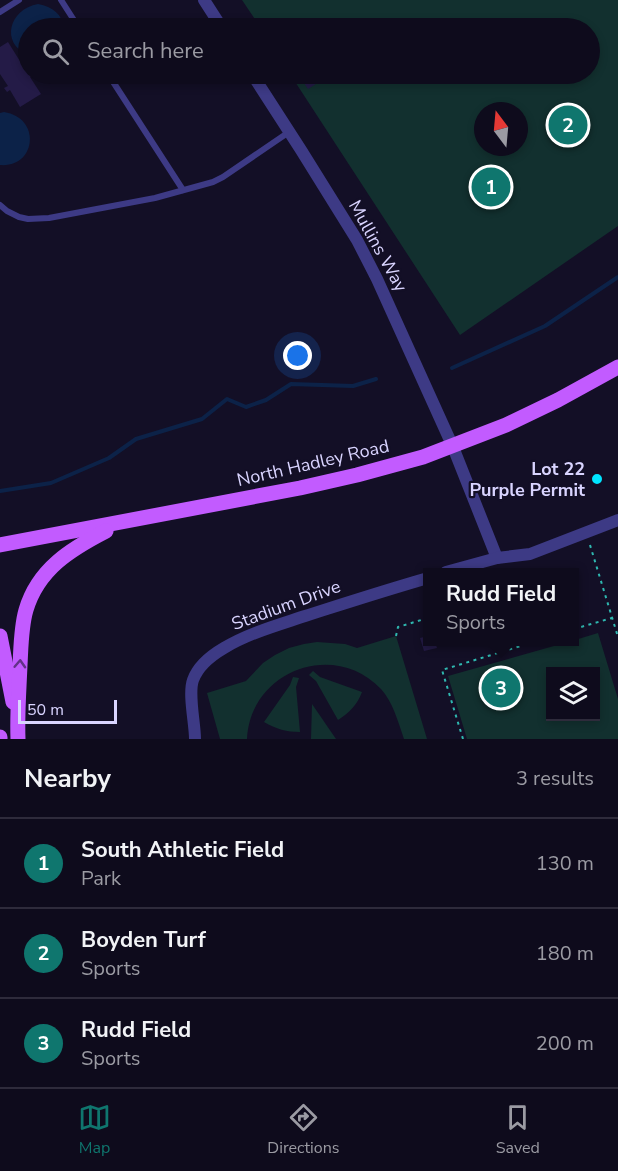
<!DOCTYPE html>
<style>
body{margin:0;font-family:"Nunito Sans",sans-serif;background:#1c1929;color:#f1f3f6}
.controls{position:absolute;right:18px;bottom:18px;display:grid;overflow:hidden;border-radius:0px;box-shadow:0 3px 9px #0003}
.controls button{width:54px;height:54px;display:grid;place-items:center;padding:0;border:0;border-bottom:2px solid #2e2b3b;background:#0e0b1c;color:#f1f3f6;font:30px sans-serif}
.compass{position:absolute;left:474px;top:102px;width:54px;height:54px;border-radius:50%;background:#0e0b1c;box-shadow:0 3px 9px #0003;rotate:344deg}
.scale{position:absolute;left:18px;bottom:15px;width:99px;box-sizing:border-box;padding-left:6px;border:3px solid #d9d4ff;border-top:0;font-size:16px;line-height:21px;white-space:nowrap;color:#d9d4ff;-webkit-text-stroke:4px #130f26;paint-order:stroke}
.you{position:absolute;left:298px;top:356px;width:21px;height:21px;margin:-15px;border:4px solid #fff;border-radius:50%;background:#1a73e8;box-shadow:0 0 0 9px #1a73e833}
.badge{display:grid;place-items:center;width:39px;height:39px;border-radius:50%;background:#0f766e;color:#fff;font-size:20px;font-weight:700}
.pin{position:absolute;translate:-50% -50%;border:3px solid #fff;box-shadow:0 2px 6px #0006}
.popup{position:absolute;left:423px;top:568px;width:156px;height:78px;box-sizing:border-box;display:grid;place-content:center;border-radius:0px;background:#0e0b1c;filter:drop-shadow(0 2px 4px #0005);font-size:20px;white-space:nowrap;color:#9b9ba3}
.popup b{font-size:22px;color:#f1f3f6}
.popup::after{content:'';position:absolute;left:50%;top:100%;margin-left:-12px;border:12px solid transparent;border-top-color:#0e0b1c}
.list{margin:0;padding:0;list-style:none}
h2{display:flex;justify-content:space-between;align-items:center;height:78px;margin:0;padding:0 24px;font-size:26px}
h2 small{font-size:20px;font-weight:400;color:#9b9ba3}
.list li{display:grid;grid-template-columns:39px 1fr auto;gap:18px;align-items:center;box-sizing:border-box;height:90px;padding:0 24px;border-top:2px solid #2e2b3b}
.list b{display:block;font-size:22px;white-space:nowrap}
.list p{margin:0;font-size:20px;white-space:nowrap;color:#9b9ba3}
.list em{font-size:20px;font-style:normal;color:#9b9ba3}
.icon{flex:none;width:33px;height:33px;fill:none;stroke:currentColor;stroke-width:2;stroke-linecap:round;stroke-linejoin:round}
.map{position:relative;flex:none;width:618px;height:739px;overflow:hidden}
.search{position:absolute;background:#0e0b1c;box-shadow:0 3px 9px #0003;left:18px;right:18px;top:18px;height:66px;display:flex;align-items:center;gap:15px;box-sizing:border-box;padding:0 21px;border-radius:33px;color:#9b9ba3;font-size:22px}
.sheet{height:348px;background:#0e0b1c}
nav{display:flex;justify-content:space-around;align-items:center;box-sizing:border-box;height:84px;border-top:2px solid #2e2b3b;background:#0e0b1c;font-size:16px;color:#9b9ba3}
nav a{display:grid;justify-items:center;gap:3px}
nav .on{color:#0f766e}
.map>svg:first-child{display:block}
.green{fill:#12302f;fill-rule:evenodd}
.water{fill:#0c2248}
.lines{fill:none;stroke-linecap:round;stroke-linejoin:round}
.stream{stroke:#0c2248;stroke-width:4}
.building{fill:#241b47}
.path{stroke:#2fb8b0;stroke-width:2;stroke-dasharray:3 4.5;stroke-linecap:butt}
.service{stroke:#3d3a85;stroke-width:6}
.minor{stroke:#3d3a85;stroke-width:12}
.primary{stroke:#c25bff;stroke-width:15}
.oneway{stroke:#623188}
.poi-dot{fill:#00e5ff;stroke:#130f26;stroke-width:2}
.labels{text-anchor:middle;dominant-baseline:central;stroke-width:4.5;stroke-linejoin:round;paint-order:stroke}
.street-label{font-size:18px;fill:#d9d4ff;stroke:#130f26}
.poi-label{font-size:18px;font-weight:bold;fill:#d9d4ff;stroke:#130f26;text-anchor:end}
</style>
<div class="map">
<svg width="618" height="739" viewBox="0 0 618 739">
<rect width="100%" height="100%" fill="#130f26"/>
<g class="green">
<path d="M242,0H618V226L460,335L290,74H590V28H261ZM483,111H519V147H483Z"/>
<path d="M598,633L618,699V739H467L448,676L568,642H574L575,640ZM550,672H596V716H550Z"/>
<path d="M396,636L427,739H404C398,722 393,702 381,689C334,639 250,671 247,739H220L207,693L246,681L263,663L275,655L289,648L304,644L317,642L345,644L357,648Z"/>
<path d="M313,671L320,677L362,692C357,705 349,713 338,720L316,681L309,675Z"/>
<path d="M293,677L299,678L296,687L300,732C287,732 276,729 264,722L290,685Z"/>
<path d="M312,704L336,739H311Z"/>
</g>
<g class="water">
<path d="M38,4C53,7 62,14 64,28H28V55C0,43 9,9 38,4Z"/>
<path d="M4,112C42,118 36,168 0,165V113Z"/>
</g>
<g class="lines">
<g class="stream">
<path d="M452,368L545,326L618,277"/>
<path d="M0,491L51,483L109,458L136,439L202,419L227,399L246,407L266,400L291,384L353,386L376,379"/>
</g>
</g>
<g class="building">
<path d="M8,42L28,74H32L33,75L30,77L41,94L20,107L10,90L7,92L4,88L8,86L0,74V47Z"/>
<path d="M298,74H317L322,80L308,89Z"/>
<path d="M428,636V642H435L437,648L424,651L420,638Z"/>
</g>
<g class="lines">
<g class="path">
<path d="M590,545L618,637"/>
<path d="M574,629L612,618"/>
<path d="M396,636L398,627L428,618"/>
<path d="M463,739L442,670L534,642"/>
</g>
<g class="service">
<path d="M61,0L79,28"/>
<path d="M0,12L19,0"/>
<path d="M108,74L183,190"/>
<path d="M0,205L7,211L19,217L28,219L49,218L155,198L213,182L223,177L289,132"/>
</g>
<g class="minor">
<path d="M204,0L222,28"/>
<path d="M252,74L301,150L357,240L377,279L453,447L497,558"/>
<path d="M446,572L497,558L530,554L618,520"/>
<path d="M195,739C195,723 188,694 193,680C198,666 212,655 224,648C249,633 278,625 305,616C346,603 386,590 428,578"/>
</g>
<g class="primary">
<path d="M0,545L300,488L357,475L423,457L506,425L558,400L618,367"/>
<path d="M0,636L13,702"/>
<path d="M0,737V739"/>
<path d="M18,739C17,714 19,690 20,665C21,647 21,627 26,610C38,569 71,549 106,531"/>
</g>
</g>
<defs><path id="oneway-chevron" d="M-2-3.5L2.5 0L-2 3.5" fill="none" stroke-width="1.6" stroke-linecap="round" stroke-linejoin="round" transform="scale(1.5)"/></defs>
<use class="oneway" href="#oneway-chevron" transform="translate(20 664) rotate(-87)"/>
<circle class="poi-dot" cx="597" cy="479" r="6"/>
<g class="labels">
<g class="street-label">
<text transform="translate(378 246) rotate(61)">Mullins Way</text>
<text transform="translate(313 463) rotate(-13)">North Hadley Road</text>
<text transform="translate(286 605) rotate(-20)">Stadium Drive</text>
</g>
<g class="poi-label">
<text x="585" y="469">Lot 22<tspan x="585" dy="21">Purple Permit</tspan></text>
</g>
</g>
</svg>
<div class="controls">
<button><svg class="icon" aria-label="layers" viewBox="0 0 24 24"><path d="M12 4l9 5-9 5-9-5zM3 14l9 5 9-5"/></svg></button>
</div>
<svg class="compass" viewBox="-18 -18 36 36"><path d="M0-13l5 13h-10z" fill="#e53935"/><path d="M0 13l5-13h-10z" fill="#9b9ba3"/></svg>
<div class="scale">50 m</div>
<div class="you"></div>
<div class="pin badge" style="left:491px;top:187px">1</div>
<div class="pin badge" style="left:568px;top:125px">2</div>
<div class="pin badge" style="left:501px;top:688px">3</div>
<div class="popup"><b>Rudd Field</b>Sports</div>
<div class="search"><svg class="icon" aria-label="search" viewBox="0 0 24 24"><circle cx="10" cy="10" r="6"/><path d="M15 15l6 6"/></svg>Search here</div>
</div>
<section class="sheet">
<h2>Nearby<small>3 results</small></h2>
<ul class="list">
<li><span class="badge">1</span><div><b>South Athletic Field</b><p>Park</p></div><em>130 m</em></li>
<li><span class="badge">2</span><div><b>Boyden Turf</b><p>Sports</p></div><em>180 m</em></li>
<li><span class="badge">3</span><div><b>Rudd Field</b><p>Sports</p></div><em>200 m</em></li>
</ul>
</section>
<nav>
<a class="on"><svg class="icon" aria-label="map" viewBox="0 0 24 24"><path d="M3 6l6-2 6 2 6-2v14l-6 2-6-2-6 2zM9 4v14M15 6v14"/></svg>Map</a>
<a><svg class="icon" aria-label="directions" viewBox="0 0 24 24"><path d="M12 3l9 9-9 9-9-9zM9 14v-3h6M13 9l2 2-2 2"/></svg>Directions</a>
<a><svg class="icon" aria-label="saved" viewBox="0 0 24 24"><path d="M7 4h10v16l-5-4-5 4z"/></svg>Saved</a>
</nav>
